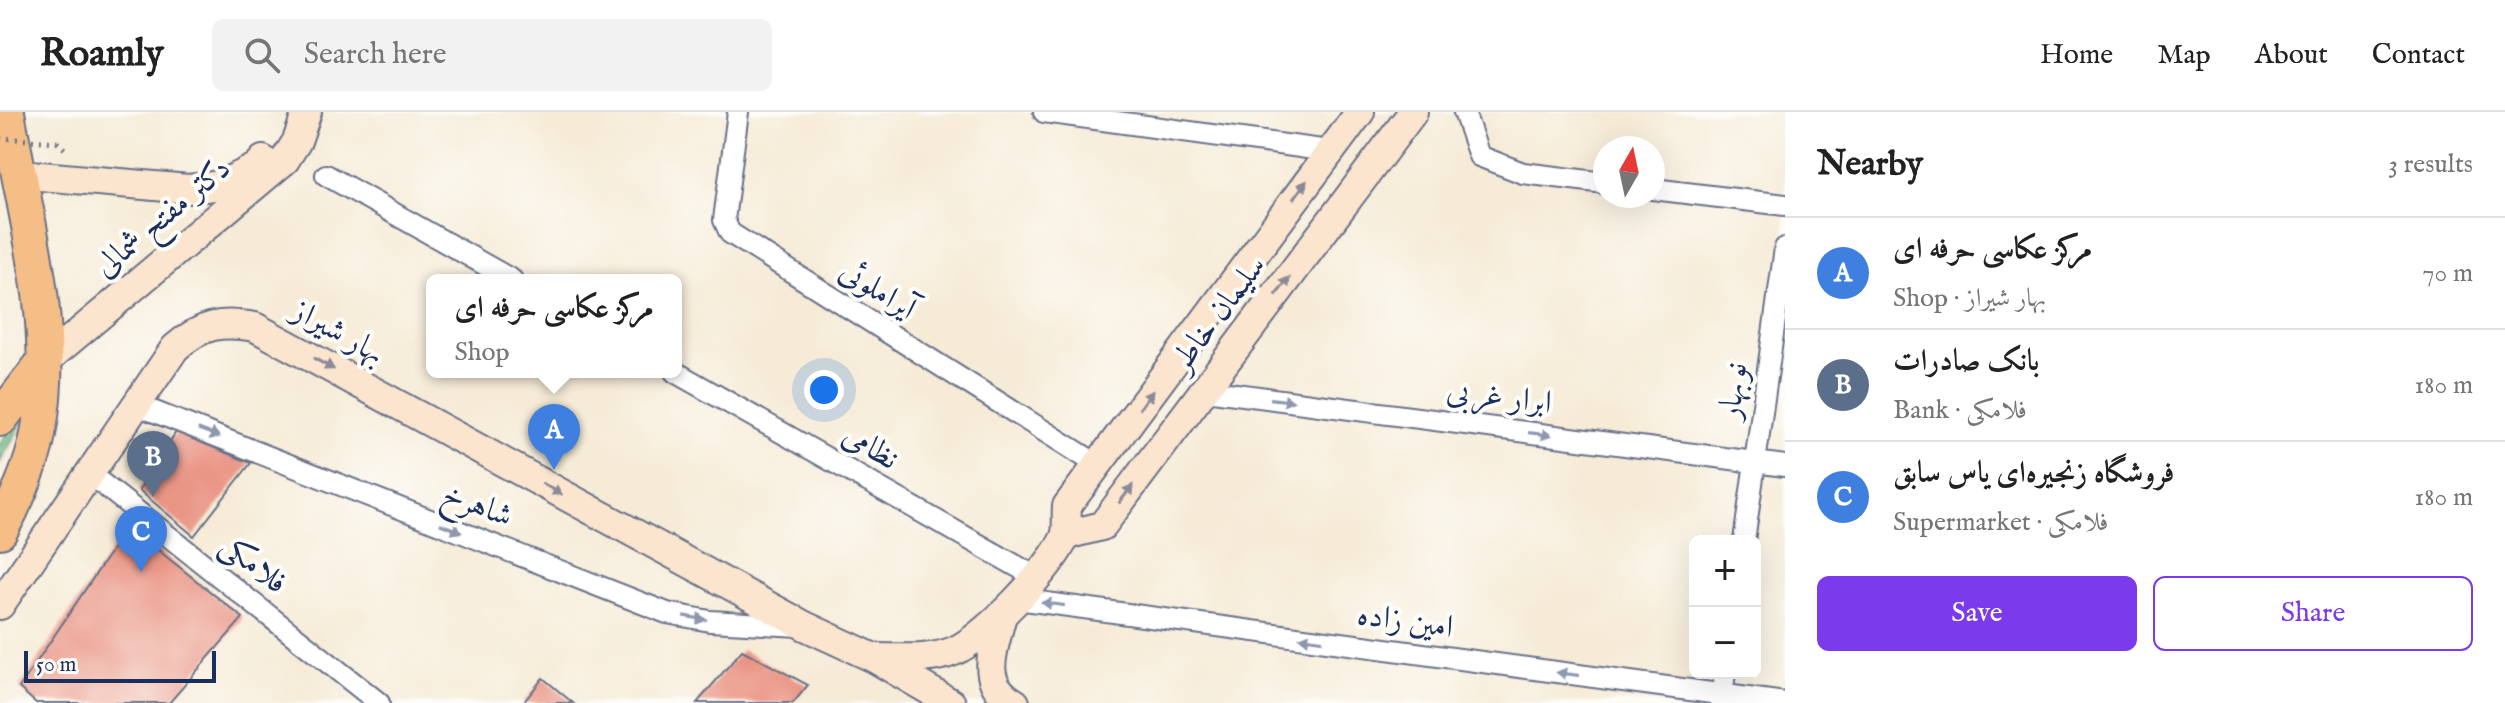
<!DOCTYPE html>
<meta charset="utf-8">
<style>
body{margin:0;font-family:"IM FELL English",Amiri,serif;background:#f2f2f2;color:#222}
.controls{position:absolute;right:24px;bottom:24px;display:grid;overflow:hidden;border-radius:12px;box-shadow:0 8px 32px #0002}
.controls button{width:72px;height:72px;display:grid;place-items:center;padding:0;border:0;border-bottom:2px solid #e0e0e0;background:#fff;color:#222;font:40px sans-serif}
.compass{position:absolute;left:1593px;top:24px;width:72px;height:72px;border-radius:50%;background:#fff;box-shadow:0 8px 32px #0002;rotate:9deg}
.scale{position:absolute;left:24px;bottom:20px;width:192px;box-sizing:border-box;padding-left:8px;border:4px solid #1b2f5e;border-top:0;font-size:22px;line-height:28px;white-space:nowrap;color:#1b2f5e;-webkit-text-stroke:6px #fdfcf7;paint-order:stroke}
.you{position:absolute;left:824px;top:278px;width:28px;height:28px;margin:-20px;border:6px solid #fff;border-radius:50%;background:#1a73e8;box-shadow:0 0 0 12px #1a73e833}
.badge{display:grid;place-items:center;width:52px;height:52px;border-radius:50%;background:#7c3aed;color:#fff;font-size:26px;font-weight:700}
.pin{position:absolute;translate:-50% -66px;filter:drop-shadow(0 2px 4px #0008)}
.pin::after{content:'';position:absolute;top:42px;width:28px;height:24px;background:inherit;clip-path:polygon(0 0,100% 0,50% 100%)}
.popup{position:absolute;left:426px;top:162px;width:256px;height:104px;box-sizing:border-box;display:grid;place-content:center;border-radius:12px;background:#fff;filter:drop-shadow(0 2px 6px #0005);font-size:26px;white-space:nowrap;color:#767676}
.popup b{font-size:30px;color:#222}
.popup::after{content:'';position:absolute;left:50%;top:100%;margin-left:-16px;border:16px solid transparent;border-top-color:#fff}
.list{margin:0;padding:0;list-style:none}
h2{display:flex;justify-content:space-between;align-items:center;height:104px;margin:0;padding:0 32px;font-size:34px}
h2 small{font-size:26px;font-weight:400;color:#767676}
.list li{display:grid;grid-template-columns:52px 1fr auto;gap:24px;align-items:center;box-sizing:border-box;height:112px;padding:0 32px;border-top:2px solid #e0e0e0}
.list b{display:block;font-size:30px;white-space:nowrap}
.list p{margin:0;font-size:26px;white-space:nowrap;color:#767676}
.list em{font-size:26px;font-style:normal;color:#767676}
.actions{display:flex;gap:16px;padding:24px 32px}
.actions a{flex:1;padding:18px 0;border:2px solid #7c3aed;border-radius:12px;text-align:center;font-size:28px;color:#7c3aed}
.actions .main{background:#7c3aed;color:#fff}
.icon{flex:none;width:44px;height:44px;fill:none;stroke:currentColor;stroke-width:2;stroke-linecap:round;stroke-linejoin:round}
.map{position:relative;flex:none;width:1785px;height:591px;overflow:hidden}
header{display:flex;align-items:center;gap:48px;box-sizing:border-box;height:112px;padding:0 40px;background:#fff;border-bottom:2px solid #e0e0e0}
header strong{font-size:38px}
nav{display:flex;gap:44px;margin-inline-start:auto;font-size:28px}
.search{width:560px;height:72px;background:#f2f2f2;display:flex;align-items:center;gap:20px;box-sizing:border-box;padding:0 28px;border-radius:12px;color:#767676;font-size:30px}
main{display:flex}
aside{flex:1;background:#fff}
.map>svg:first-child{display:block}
.forest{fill:#74be86;stroke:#487672;stroke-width:2}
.building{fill:#ea9686}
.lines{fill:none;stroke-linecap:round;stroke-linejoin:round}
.minor-casing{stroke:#687188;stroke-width:24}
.secondary-casing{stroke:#687188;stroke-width:32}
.trunk-casing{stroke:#687188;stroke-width:38}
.path{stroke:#687188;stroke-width:5;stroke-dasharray:2 6;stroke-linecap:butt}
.minor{stroke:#fff;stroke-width:20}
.secondary{stroke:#fbe5cf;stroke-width:28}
.trunk{stroke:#f6be87;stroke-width:34}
.path-bridge{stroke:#687188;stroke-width:5;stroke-dasharray:2 6;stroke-linecap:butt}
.oneway{fill:#8b8a96}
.oneway2{fill:#8d97ae}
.labels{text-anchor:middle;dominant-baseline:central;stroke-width:8;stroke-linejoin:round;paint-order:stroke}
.street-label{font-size:32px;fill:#1b2f5e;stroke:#fdfcf7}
</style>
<header>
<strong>Roamly</strong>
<div class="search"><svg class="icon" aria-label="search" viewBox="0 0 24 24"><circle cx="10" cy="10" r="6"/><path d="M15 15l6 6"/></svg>Search here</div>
<nav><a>Home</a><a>Map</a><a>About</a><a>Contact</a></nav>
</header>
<main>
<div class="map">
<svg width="1785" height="591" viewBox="0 0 1785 591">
<rect width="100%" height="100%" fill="#fdfcf7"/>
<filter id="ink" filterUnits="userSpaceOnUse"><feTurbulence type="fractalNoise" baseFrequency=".0125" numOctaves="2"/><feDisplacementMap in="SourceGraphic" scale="16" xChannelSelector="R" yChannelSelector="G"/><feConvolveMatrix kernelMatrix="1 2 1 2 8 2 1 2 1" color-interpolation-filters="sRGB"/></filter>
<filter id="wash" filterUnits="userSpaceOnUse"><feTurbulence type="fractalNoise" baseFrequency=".006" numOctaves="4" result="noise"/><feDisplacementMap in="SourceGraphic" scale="32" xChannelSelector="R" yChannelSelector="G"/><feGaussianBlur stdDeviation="1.8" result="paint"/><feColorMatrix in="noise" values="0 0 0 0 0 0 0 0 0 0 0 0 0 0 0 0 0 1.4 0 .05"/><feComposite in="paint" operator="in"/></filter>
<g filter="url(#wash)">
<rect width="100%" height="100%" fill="#f6ebd7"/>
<path class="forest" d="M16,307L21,308V313L0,350V332Z"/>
<g id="blocks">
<g class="building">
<path d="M176,320L251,351L194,424L139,378Z"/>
<path d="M128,414L243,506L169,591H36L19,576Z"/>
<path d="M742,538L808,573L793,591H697Z"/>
<path d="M543,566L573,591H523Z"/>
</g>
</g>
</g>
<g filter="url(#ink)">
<use href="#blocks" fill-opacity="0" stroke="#687188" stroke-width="2"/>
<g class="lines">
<defs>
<g id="minor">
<path d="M738,0L724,108L730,121L1098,353"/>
<path d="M1044,0L1329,39"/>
<path d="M1464,0L1479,44L1523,61L1605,71"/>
<path d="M326,63L512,168"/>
<path d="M1653,77L1785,93"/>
<path d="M675,260L1036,465"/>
<path d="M1205,278L1785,354"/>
<path d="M137,293L667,501L710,509L800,514"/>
<path d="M90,362L379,591"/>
<path d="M1744,429L1785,136"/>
<path d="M1017,487L1785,591"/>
<path d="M1721,591L1725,561"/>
</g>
<g id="secondary">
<path d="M18,62L189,77L221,73L257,55L263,48"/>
<path d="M44,250L285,48L297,29L307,0"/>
<path d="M1066,423L1102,414L1413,0"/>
<path d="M0,493L175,236C202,212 221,209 255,215L805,514L874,546L951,591"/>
<path d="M1002,503C994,538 977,570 1015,591"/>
<path d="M875,546C900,546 930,549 954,539C985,526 1051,456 1065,425C1068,417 1066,403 1067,394L1360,0"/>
</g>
<g id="trunk">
<path d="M0,307L44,250"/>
<path d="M0,419C15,392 33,352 38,322C59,215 25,105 7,0"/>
</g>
</defs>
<use href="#minor" class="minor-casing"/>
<use href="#secondary" class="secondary-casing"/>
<use href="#trunk" class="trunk-casing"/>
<path class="path" d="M57,30L68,40"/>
<use href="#minor" class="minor"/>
<use href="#secondary" class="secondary"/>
<use href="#trunk" class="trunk"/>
<path class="path-bridge" d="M0,26L57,30"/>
</g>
<defs><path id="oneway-solid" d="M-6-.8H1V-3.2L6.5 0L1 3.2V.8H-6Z" transform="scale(2)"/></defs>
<g class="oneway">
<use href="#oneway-solid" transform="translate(1300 78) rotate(-54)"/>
<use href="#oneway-solid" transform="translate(1283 174) rotate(-53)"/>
<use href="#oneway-solid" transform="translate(324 252) rotate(29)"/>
<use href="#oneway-solid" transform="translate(1146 288) rotate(-54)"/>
<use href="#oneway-solid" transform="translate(552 377) rotate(29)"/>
<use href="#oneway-solid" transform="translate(1126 382) rotate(-53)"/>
</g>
<g class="oneway2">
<use href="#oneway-solid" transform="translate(1282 288) rotate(7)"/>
<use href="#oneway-solid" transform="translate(209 321) rotate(21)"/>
<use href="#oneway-solid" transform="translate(1540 322) rotate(7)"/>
<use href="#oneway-solid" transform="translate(451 416) rotate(21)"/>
<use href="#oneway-solid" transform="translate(1053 492) rotate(-172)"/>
<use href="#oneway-solid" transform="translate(695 506) rotate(10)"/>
<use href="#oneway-solid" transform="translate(1311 527) rotate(-172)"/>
<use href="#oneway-solid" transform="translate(1568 562) rotate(-172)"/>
</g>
</g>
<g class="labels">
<g class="street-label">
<text transform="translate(163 106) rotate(-40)">دکتر مفتح شمالی</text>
<text transform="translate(877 179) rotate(32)">آیراملوئی</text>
<text transform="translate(1219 202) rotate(-53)">سلیمان خاطر</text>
<text transform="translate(338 221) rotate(29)">بهار شیراز</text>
<text transform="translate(1734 279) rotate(-82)">نوبهار</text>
<text transform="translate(1499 286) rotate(7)">ابرار غربی</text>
<text transform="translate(870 336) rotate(30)">نظامی</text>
<text transform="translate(477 394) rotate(21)">شاهرخ</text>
<text transform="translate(253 453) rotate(38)">فلامکی</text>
<text transform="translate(1405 510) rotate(8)">امین زاده</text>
</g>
</g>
</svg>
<div class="controls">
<button>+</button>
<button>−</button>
</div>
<svg class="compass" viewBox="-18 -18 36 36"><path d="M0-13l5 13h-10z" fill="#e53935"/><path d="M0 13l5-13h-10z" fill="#767676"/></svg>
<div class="scale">50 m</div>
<div class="you"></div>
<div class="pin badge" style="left:554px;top:358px;background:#3f7fe0">A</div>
<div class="popup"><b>مرکز عکاسی حرفه ای</b>Shop</div>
<div class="pin badge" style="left:153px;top:385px;background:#5c6f8a">B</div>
<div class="pin badge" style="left:141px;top:460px;background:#3f7fe0">C</div>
</div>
<aside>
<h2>Nearby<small>3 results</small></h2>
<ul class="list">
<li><span class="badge" style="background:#3f7fe0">A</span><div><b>مرکز عکاسی حرفه ای</b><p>Shop · بهار شیراز</p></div><em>70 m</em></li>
<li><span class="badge" style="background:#5c6f8a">B</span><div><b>بانک صادرات</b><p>Bank · فلامکی</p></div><em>180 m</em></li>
<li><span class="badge" style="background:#3f7fe0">C</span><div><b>فروشگاه زنجیره‌ای یاس سابق</b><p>Supermarket · فلامکی</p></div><em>180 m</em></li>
</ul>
<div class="actions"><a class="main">Save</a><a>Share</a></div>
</aside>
</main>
